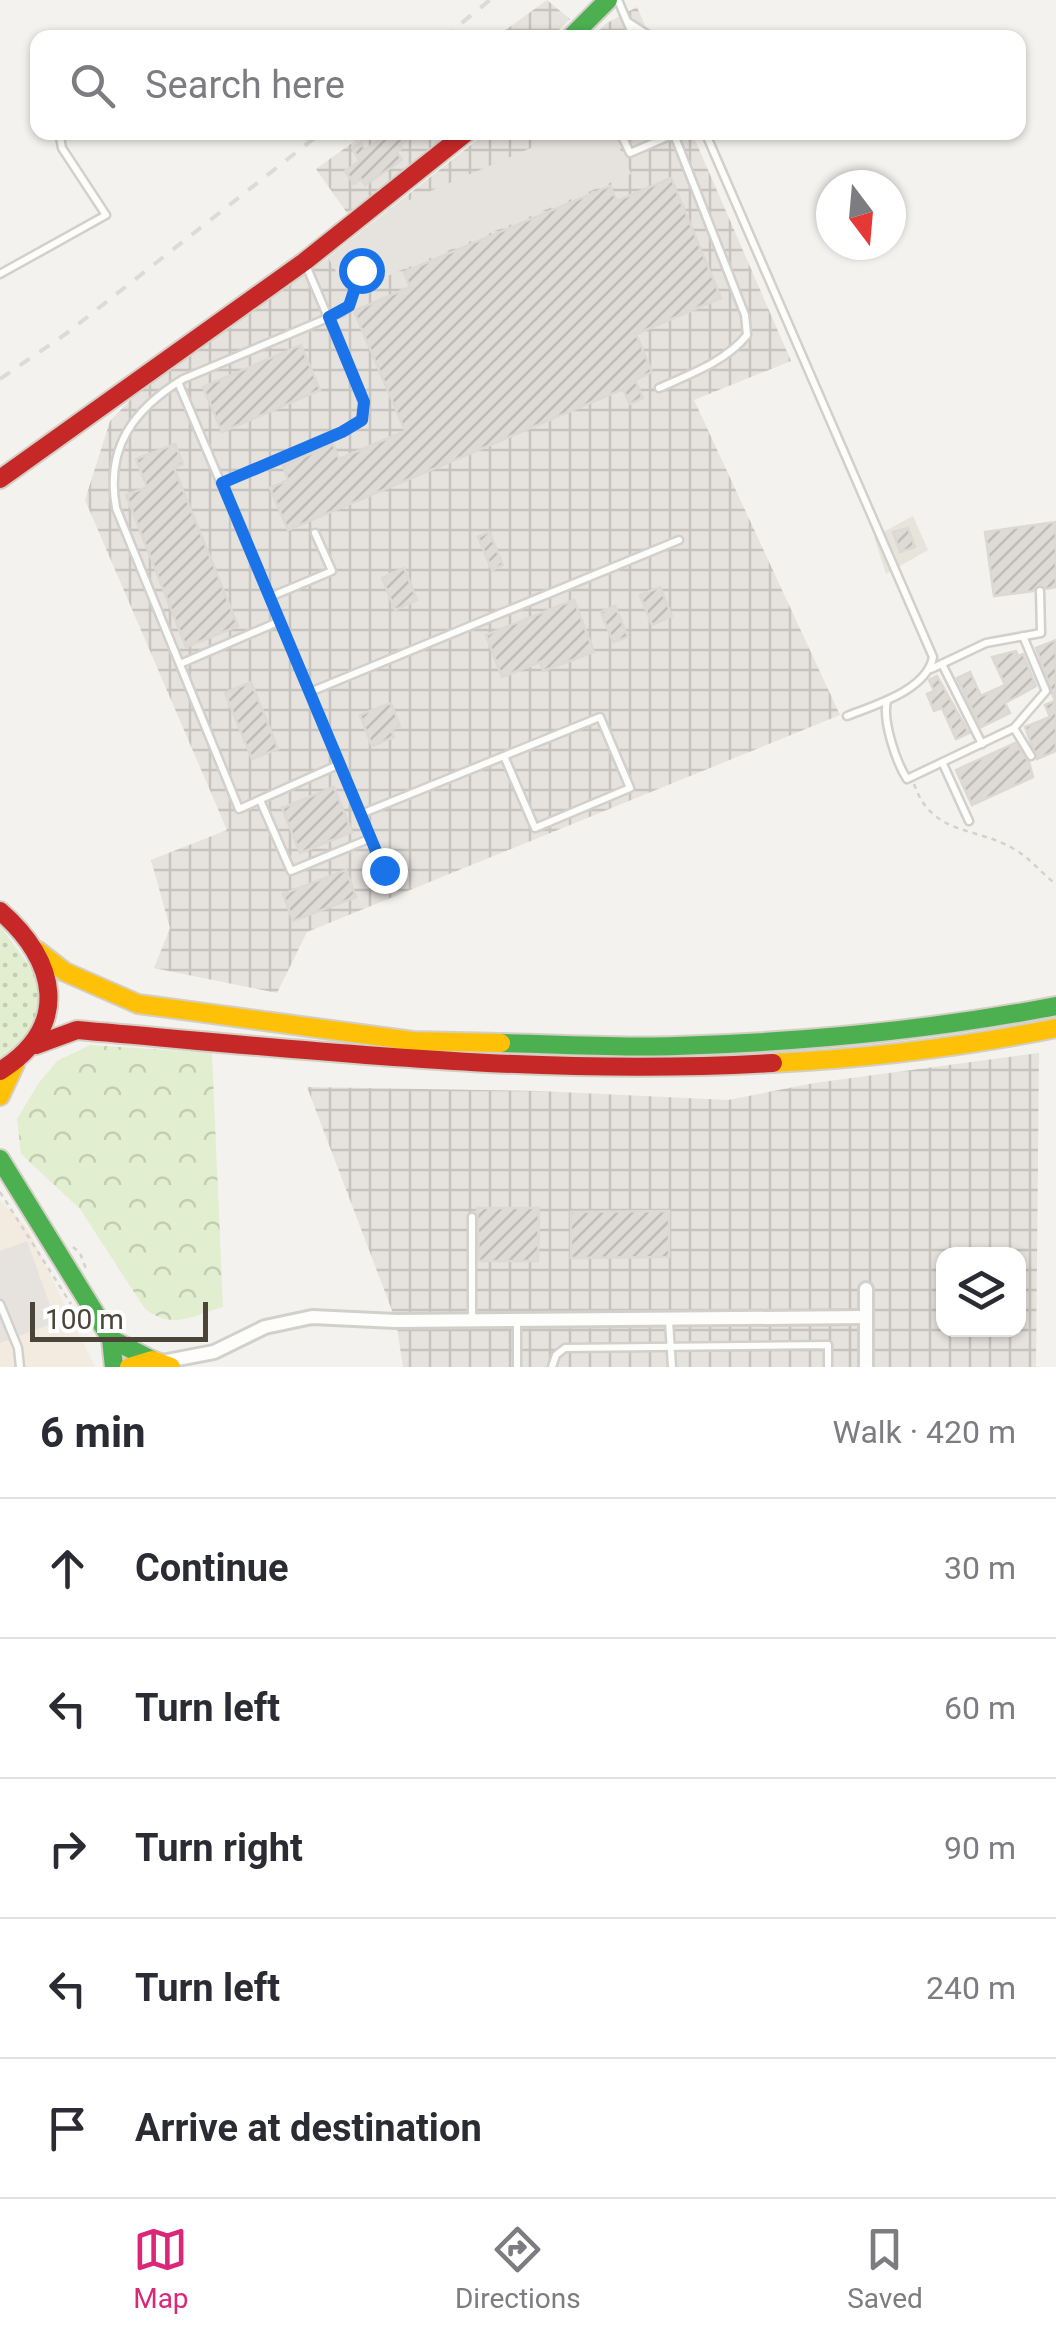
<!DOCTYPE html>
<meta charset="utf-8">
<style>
body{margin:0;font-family:Roboto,sans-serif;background:#f2f2f3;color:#2b2b33}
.controls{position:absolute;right:30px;bottom:30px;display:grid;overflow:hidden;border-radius:20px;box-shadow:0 2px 8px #0004}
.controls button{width:90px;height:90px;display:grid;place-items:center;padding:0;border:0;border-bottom:2px solid #e1e1e2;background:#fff;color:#2b2b33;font:50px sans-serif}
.compass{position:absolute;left:816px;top:170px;width:90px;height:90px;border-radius:50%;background:#fff;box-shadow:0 2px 8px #0004;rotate:164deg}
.scale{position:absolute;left:30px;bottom:25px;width:178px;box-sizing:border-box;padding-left:10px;border:5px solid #4b4439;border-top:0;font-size:28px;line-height:35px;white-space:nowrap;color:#4b4439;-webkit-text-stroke:8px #fff;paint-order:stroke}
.stop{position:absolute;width:30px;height:30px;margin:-22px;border:8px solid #1a73e8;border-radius:50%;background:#fff}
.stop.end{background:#1a73e8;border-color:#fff;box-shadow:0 2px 10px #0008}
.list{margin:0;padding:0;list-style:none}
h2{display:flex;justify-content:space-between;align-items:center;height:130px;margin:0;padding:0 40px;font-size:42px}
h2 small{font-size:32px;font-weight:400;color:#7c7c81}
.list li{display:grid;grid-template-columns:65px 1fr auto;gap:30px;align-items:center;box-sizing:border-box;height:140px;padding:0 40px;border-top:2px solid #e1e1e2}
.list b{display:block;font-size:38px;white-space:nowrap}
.list em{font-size:32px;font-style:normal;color:#7c7c81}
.icon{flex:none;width:55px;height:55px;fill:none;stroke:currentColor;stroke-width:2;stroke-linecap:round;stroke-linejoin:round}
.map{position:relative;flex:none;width:1056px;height:1367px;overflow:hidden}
.search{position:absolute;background:#fff;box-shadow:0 2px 8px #0004;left:30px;right:30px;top:30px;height:110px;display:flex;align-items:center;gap:25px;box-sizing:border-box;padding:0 35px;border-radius:20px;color:#7c7c81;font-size:38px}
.sheet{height:830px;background:#fff}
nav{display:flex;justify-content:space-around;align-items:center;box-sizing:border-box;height:140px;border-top:2px solid #e1e1e2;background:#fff;font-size:28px;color:#7c7c81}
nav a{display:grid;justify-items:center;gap:5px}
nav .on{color:#db2777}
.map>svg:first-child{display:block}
.residential{fill:#e7e4dc}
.commercial{fill:#f3ebdf}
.industrial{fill:url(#industrial-grid);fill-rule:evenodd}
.grass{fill:url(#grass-dots)}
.forest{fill:url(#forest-crowns)}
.parking{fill:#e6e3df}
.building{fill:url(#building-hatch);stroke:#dcd9d4;stroke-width:2.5}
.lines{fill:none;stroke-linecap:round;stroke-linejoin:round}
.lane-casing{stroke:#d2d0cb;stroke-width:11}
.street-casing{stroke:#d2d0cb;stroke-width:18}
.fast-casing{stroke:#d3cfc5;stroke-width:22}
.slow-casing{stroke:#d3cfc5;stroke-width:22}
.jam-casing{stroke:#d3cfc5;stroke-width:22}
.path{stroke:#d3d2cc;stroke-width:2.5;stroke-dasharray:5 5;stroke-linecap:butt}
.lane{stroke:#fdfdfc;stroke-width:6}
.street{stroke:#fdfdfc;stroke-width:12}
.fast{stroke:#4caf50;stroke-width:18}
.slow{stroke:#ffc107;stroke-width:18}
.jam{stroke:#c62828;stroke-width:18}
.rail{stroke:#dbdbda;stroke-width:4;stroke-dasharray:12 12;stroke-linecap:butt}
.route{stroke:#1a73e8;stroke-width:12}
</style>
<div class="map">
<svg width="1056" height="1367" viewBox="0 0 1056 1367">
<defs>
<pattern id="industrial-grid" width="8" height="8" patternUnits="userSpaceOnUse" patternTransform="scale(2.5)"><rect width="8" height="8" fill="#e6e2de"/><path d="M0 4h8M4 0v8" fill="none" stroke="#c7c3bf"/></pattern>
<pattern id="grass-dots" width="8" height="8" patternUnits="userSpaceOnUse" patternTransform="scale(2.5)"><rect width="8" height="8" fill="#e1eecf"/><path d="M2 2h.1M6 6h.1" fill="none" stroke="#c3cdb2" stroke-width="1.8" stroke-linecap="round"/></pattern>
<pattern id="forest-crowns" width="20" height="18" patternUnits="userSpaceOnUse" patternTransform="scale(2.5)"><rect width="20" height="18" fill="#e1eecf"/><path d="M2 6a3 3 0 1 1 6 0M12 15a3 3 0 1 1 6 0" fill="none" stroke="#c3cdb2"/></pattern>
<pattern id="building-hatch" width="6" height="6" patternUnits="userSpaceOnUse" patternTransform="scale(2.5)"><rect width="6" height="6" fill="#dedbd6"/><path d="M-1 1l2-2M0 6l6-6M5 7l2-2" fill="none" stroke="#c0bdb8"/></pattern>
</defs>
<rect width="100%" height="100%" fill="#f4f2ee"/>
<path class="residential" d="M913,516L928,550L886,574L874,537Z"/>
<path class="commercial" d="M0,1200L28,1229L95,1367H0Z"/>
<g class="industrial">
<path d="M547,0L570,19L552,37H496Z"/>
<path d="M637,7L650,37L591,38L607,23Z"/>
<path d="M366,133H458L347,213L316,169Z"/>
<path d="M486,133H692L791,361L694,400L840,715L307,932L277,993L154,968L170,928L151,860L227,830L85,500L110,421L139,391L328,258Z"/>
<path d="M1039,1053L1036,1367H403L396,1321L307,1087L539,1091L728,1100L814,1083ZM944,1254H1018V1330H944Z"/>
</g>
<path class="grass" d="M0,926L43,984C37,1020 36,1045 0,1064Z"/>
<path class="forest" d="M90,1045L212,1053L223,1307C192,1316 173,1330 145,1309L80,1209L21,1154L17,1119L38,1084L57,1061Z"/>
<g class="parking">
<path d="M566,133H613L631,174L373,282L337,273L328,258L393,207Z"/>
<path d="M27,1241L56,1322L0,1343V1251Z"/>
</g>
<g class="building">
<path d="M389,132H419L400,145L402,148L397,152L402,160L365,185L361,179L354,184L345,171L360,161L352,148L361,143L365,150Z"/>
<path d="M671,178L721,298L636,334L652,372L635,380L643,398L630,404L623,389L288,530L270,488L288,480L283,466L333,444L339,459L405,431L354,311L410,287L404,272L610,186L617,201Z"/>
<path d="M301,345L320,390L222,432L203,387Z"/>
<path d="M175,444L183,464L174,468L238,626L186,647L126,495L147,487L136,459Z"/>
<path d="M1056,522V587L1046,589L1039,584L1033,591L994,596L985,532Z"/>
<path d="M908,528L915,547L900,552L893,532Z"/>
<path d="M489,532L503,565L492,570L478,537Z"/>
<path d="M404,568L417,600L395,610L382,578Z"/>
<path d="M660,587L672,616L652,625L640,595Z"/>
<path d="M574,600L594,652L543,671L540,662L502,677L486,635Z"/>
<path d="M615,606L628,637L613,642L601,612Z"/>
<path d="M1056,640V751L1037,759L1025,727L1050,717L1045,705L1055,701L1036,648Z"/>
<path d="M1016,651L1018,656L1023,654L1036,686L1005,703L1010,713L981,727L957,678L970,672L981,696L1005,685L992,657Z"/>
<path d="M937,676L969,733L956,739L942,708L934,711L927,694L934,691L929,680Z"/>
<path d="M251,682L278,749L252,759L225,693Z"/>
<path d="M391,703L400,726L391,730L394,737L372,746L360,715Z"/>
<path d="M1015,743L1029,762L1033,777L972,805L956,770Z"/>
<path d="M334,787L352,832L300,853L282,808Z"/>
<path d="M346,870L356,897L293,921L283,894Z"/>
<path d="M477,1208H539L538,1261H479Z"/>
<path d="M669,1211V1257L571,1258V1212Z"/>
</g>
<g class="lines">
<defs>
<g id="lane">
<path d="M618,0L634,38"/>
<path d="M628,22L653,38"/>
<path d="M620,132L630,153L674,134"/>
<path d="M705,132L933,657C927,690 875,705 847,716"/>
<path d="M0,274L106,215L62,148L59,132"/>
<path d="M178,382L340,764L239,809L116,508C105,447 134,409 183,379L342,312L349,306L361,269"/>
<path d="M659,388C690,374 725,362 747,335L745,315L673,132"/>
<path d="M222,483C246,473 352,434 362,417C366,411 365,409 364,402L305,263"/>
<path d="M270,597L332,571L315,533"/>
<path d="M180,664L280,621"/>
<path d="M942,664L982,744"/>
<path d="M931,669L986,643L1041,633L1040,591"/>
<path d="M310,692L679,540"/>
<path d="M887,701C882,720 896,762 907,779L1014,728L1031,756"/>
<path d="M1014,728L1046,691L1023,636"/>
<path d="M340,764L384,870"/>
<path d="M943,764L969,821"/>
<path d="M260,800L291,871L371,838"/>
<path d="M361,814L600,717L630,788L535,828L504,756"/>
<path d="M0,1304L18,1348L20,1367"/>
<path d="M472,1319V1217"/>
<path d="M517,1321V1367"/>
<path d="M669,1321L672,1367"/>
<path d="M552,1367L556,1355L565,1348L828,1345V1367"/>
</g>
<g id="street">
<path d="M162,1362L214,1352L265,1327L312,1317L396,1321L866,1317"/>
<path d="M866,1367V1289"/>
</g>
<g id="fast">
<path d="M570,38L608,0"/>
<path d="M501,1043C559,1044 618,1048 676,1046C803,1042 932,1030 1056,1006"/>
<path d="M0,1159L111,1339L114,1367"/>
<path d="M111,1339L152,1360"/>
</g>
<g id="slow">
<path d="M38,951L65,972L138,1004L413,1041L501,1043"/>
<path d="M773,1063C868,1058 963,1047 1056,1028"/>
<path d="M0,1096L15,1064"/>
<path d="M129,1367L152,1360L171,1367"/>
</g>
<g id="jam">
<path d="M0,479L304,262L467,132"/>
<path d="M0,911C58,961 71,1027 0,1071"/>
<path d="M36,1045L77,1030C308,1050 540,1077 773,1063"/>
</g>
</defs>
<use href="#lane" class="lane-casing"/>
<use href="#street" class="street-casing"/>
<use href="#fast" class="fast-casing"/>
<use href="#slow" class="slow-casing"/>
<use href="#jam" class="jam-casing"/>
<g class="path">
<path d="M914,784C932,836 975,826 1014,849C1030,858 1041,873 1056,884"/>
<path d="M0,1192L71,1304"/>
<path d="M73,1247L80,1253L86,1269"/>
</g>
<use href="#lane" class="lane"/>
<use href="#street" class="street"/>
<use href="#fast" class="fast"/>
<use href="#slow" class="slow"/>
<use href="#jam" class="jam"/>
<g class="rail">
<path d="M443,38L490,0"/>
<path d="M0,379L67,333L322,132"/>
</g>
</g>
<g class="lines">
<path class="route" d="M361,270L349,306L329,317L364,402L362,420L342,432L222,483L384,870"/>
</g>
</svg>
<div class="controls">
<button><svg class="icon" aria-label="layers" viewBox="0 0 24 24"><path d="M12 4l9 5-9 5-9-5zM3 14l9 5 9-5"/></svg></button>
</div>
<svg class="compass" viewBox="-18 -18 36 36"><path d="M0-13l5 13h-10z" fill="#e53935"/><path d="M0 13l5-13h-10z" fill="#7c7c81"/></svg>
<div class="scale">100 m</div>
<div class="stop" style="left:361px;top:270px"></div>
<div class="stop end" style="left:384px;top:870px"></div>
<div class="search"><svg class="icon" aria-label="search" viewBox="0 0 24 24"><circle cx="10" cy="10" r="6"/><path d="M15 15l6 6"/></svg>Search here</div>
</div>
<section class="sheet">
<h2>6 min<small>Walk · 420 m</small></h2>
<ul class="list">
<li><svg class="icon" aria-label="ahead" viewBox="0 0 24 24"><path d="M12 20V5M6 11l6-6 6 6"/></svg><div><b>Continue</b></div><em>30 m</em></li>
<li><svg class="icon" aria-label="left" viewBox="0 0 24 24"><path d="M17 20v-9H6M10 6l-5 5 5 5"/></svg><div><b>Turn left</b></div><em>60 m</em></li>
<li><svg class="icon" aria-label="right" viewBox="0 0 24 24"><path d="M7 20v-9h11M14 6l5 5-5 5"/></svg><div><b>Turn right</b></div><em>90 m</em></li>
<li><svg class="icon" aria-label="left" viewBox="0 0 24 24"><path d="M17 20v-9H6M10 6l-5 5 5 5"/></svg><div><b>Turn left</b></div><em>240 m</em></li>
<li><svg class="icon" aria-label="arrive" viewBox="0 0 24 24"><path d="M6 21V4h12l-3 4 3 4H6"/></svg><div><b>Arrive at destination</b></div></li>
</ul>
</section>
<nav>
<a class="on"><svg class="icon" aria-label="map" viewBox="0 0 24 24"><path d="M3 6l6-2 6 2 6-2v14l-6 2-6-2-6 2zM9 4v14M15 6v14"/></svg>Map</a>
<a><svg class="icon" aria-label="directions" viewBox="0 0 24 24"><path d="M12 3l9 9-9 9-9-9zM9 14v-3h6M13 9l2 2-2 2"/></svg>Directions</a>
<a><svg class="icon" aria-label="saved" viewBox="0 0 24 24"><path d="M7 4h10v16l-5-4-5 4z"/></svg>Saved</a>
</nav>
